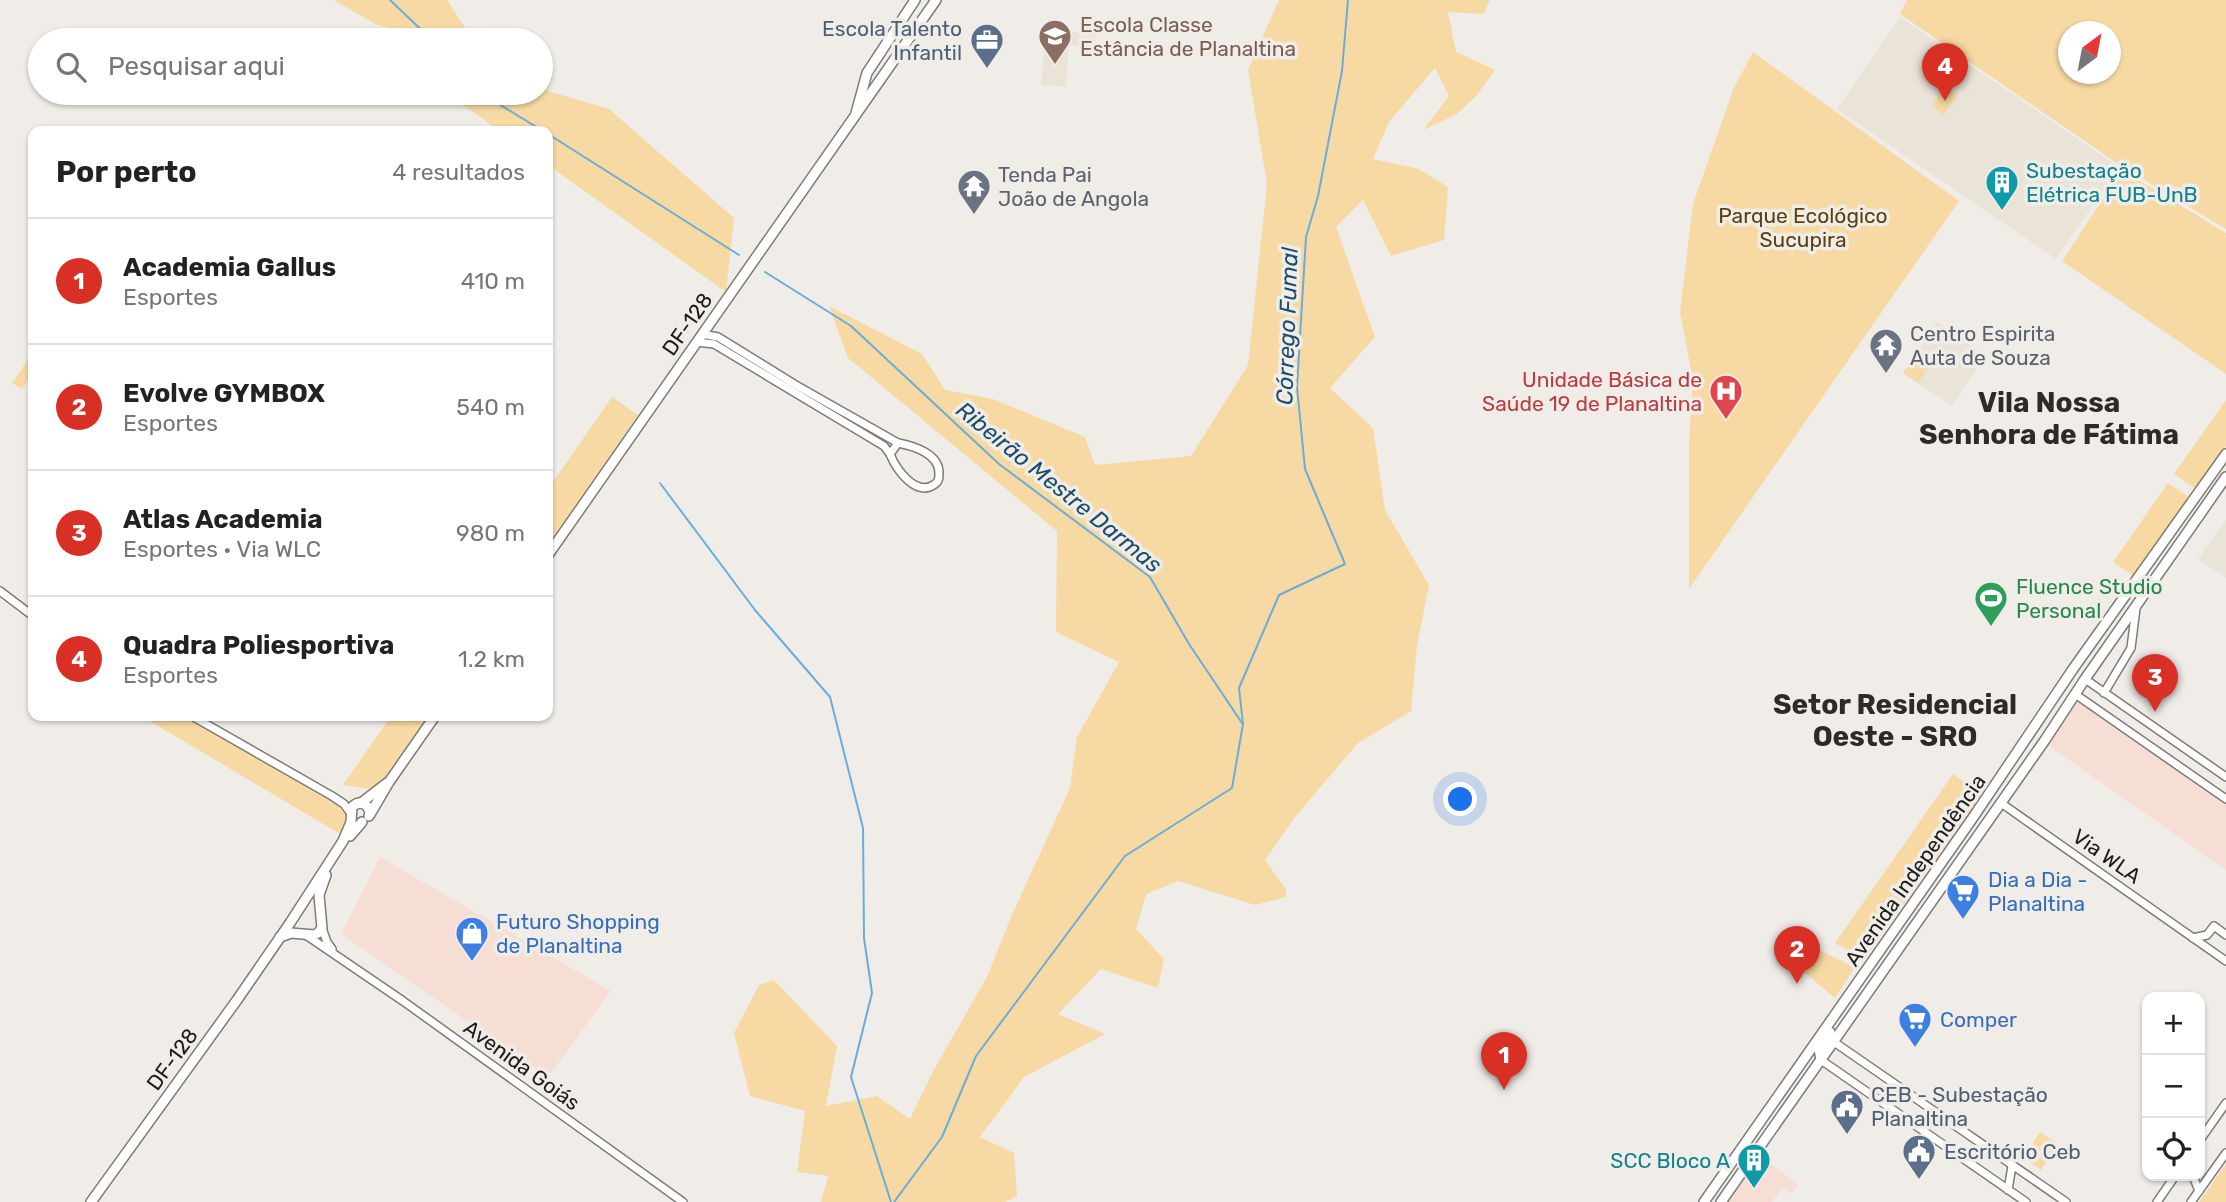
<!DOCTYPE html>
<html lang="pt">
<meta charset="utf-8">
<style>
body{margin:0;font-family:Rubik,sans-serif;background:#f6f6f6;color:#222}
.controls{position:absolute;right:21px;bottom:21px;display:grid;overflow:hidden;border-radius:14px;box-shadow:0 2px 5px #0004}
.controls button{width:63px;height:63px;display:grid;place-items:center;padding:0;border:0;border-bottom:2px solid #e0e0e0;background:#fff;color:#222;font:35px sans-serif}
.compass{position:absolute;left:2058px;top:21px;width:63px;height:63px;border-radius:50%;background:#fff;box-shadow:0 2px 5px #0004;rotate:32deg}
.you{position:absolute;left:1461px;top:800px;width:24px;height:24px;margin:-18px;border:5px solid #fff;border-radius:50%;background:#1a73e8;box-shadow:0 0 0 10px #1a73e833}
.badge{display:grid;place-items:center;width:46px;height:46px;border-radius:50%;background:#d93025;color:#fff;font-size:23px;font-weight:700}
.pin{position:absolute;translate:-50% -58px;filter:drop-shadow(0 2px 4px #0008)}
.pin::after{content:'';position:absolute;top:37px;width:24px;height:21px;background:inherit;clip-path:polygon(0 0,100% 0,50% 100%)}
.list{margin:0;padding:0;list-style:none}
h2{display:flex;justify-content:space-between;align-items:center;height:91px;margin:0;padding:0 28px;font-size:30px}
h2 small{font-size:23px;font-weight:400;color:#767676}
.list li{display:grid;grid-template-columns:46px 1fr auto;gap:21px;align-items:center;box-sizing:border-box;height:126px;padding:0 28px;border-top:2px solid #e0e0e0}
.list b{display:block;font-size:26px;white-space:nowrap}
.list p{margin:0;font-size:23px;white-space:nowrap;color:#767676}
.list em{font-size:23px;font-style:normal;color:#767676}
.icon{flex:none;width:38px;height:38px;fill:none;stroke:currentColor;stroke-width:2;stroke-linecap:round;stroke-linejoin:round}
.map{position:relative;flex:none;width:2226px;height:1202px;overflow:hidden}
.search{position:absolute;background:#fff;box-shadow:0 2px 5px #0004;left:28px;top:28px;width:525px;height:77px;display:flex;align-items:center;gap:18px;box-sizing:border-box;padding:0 24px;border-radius:38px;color:#767676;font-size:26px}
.panel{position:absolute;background:#fff;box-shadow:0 2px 5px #0004;left:28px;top:126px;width:525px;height:595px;border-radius:14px}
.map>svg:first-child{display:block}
.commercial{fill:#f6ded4}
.built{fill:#eae3d8}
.green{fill:#f7d9a3;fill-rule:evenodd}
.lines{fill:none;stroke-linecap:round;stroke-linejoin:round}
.stream{stroke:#6aadda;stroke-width:2}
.minor-casing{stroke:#7e7b77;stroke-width:10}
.major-casing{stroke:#7e7b77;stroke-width:12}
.minor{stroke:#fff;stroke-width:7}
.major{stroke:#fff;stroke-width:9}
.labels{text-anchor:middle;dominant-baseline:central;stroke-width:7;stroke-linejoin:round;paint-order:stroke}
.education-label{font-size:21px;fill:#785e54;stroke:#f0ede9;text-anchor:start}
.service-label{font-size:21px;fill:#4e5e75;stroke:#f0ede9;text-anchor:start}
.culture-label{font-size:21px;fill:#0d838f;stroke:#f0ede9;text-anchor:start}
.worship-label{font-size:21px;fill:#5b616d;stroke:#f0ede9;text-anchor:start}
.park-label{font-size:21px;fill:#5b420d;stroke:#f0ede9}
.street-label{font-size:21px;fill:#1c1c1a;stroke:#f0ede9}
.health-label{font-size:21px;fill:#be3a42;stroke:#f0ede9;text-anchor:end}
.leisure-label{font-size:21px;fill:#27864d;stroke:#f0ede9;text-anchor:start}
.shop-label{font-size:21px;fill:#366cbe;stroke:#f0ede9;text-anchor:start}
.water-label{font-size:23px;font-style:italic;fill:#1a4e6d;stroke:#f0ede9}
.district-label{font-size:28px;font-weight:bold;fill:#2d2b27;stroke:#f0ede9}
</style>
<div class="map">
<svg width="2226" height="1202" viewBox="0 0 2226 1202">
<rect width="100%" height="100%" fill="#f0ede9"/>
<g class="commercial">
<path d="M2081,693L2226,793V870L2046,744Z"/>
<path d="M380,857L611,991L548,1077L341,934Z"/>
<path d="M1757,1154L1798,1184L1791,1194L1782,1188L1772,1202H1724Z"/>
</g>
<g class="built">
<path d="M1900,17L2119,167L2056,259L1837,109Z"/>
<path d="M1046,30L1095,34L1094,46L1069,45L1066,87L1041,85Z"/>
<path d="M1937,322L1982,353L1983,359L1952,406L1903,373Z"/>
<path d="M2226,520V578L2198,559Z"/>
</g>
<g class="green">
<path d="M334,0H447L473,40H413L408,32L377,25Z"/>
<path d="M1279,0H1490L1483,14L1448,12L1456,52L1495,70L1477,95L1457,114L1423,130L1449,96L1435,68L1389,122L1373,159L1419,169L1448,187L1444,240L1391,256L1363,200L1336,227L1375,337L1330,388L1373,428L1385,510L1429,585L1417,646L1411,711L1358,743L1296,816L1265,860L1286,889V897L1255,905L1178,881L1146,894L1136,929L1164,959L1158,988L1101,969L1058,1014L1105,1034L1024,1077L980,1137L1014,1153L1017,1196L1005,1202H821L828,1176L797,1172L805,1111L750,1096L734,1033L759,985L774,980L837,1046L826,1106L877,1096L910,1119L932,1073L987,977L1011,917L1070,788L1077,737L1119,662L1056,632L1057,531L848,358L829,306L922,354L945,390L993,399L1085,437L1095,465L1191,456L1248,365L1267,184L1248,70Z"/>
<path d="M1907,0H2226V229L2121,166L1900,14ZM2068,32H2110V74H2068Z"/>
<path d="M1753,52L1959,201L1689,589V442L1693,381L1680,312L1693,204L1733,90Z"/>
<path d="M1945,87L1957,95L1944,115L1932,106Z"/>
<path d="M541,89L609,109L734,218L726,292L548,165V131H500L453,98L449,93H541Z"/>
<path d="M2122,170L2226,233V374L2062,261Z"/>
<path d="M1917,352L1932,362L1918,383L1903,373Z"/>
<path d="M29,358L33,361V372L22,389L12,383Z"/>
<path d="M612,397L638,415L548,544V489Z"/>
<path d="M2226,400V446L2196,489L2174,474Z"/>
<path d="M2168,483L2190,498L2134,576L2113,562Z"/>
<path d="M141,716H184L336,804C348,816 349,819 342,835Z"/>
<path d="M391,716H428L376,790L343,785Z"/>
<path d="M1953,774L1982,795L1865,959L1835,943Z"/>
<path d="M1794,932L1823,952L1855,967L1835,998L1782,954Z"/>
<path d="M2040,1132L2058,1144L2041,1170L2023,1158Z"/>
<path d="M2226,1164V1202H2199Z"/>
</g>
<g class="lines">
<g class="stream">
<path d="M390,0L432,40"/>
<path d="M487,93L497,103L543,131"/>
<path d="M548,134L739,255"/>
<path d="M765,272L851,326L999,464L1150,577L1189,644L1242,723"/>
<path d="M660,483L755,610L830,697L863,828L864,938L872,993L851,1077L891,1202"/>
<path d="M894,1202L942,1137L976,1056L1125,856L1232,788L1243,724L1239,688L1279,595L1345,564L1305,469L1297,387L1306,237L1318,196L1342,71L1348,0"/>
</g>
<defs>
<g id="minor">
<path d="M702,334L718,337L794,384L898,443"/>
<path d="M696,342L714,344L884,446L890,454"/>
<path d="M898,443C914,446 940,454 939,474C939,478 939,481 935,484C916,498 896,469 890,454Z"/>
<path d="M0,591L33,616"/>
<path d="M2085,679L2226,777"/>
<path d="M2104,693L2131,648L2136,608"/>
<path d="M2075,694L2226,799"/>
<path d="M192,716L332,796L344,804L351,814"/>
<path d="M2001,803L2226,961"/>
<path d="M322,928L327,942L332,949"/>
<path d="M306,935L403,1001L683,1202"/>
<path d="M2193,938L2207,935L2214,926L2226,935"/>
<path d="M1834,1042L2066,1202"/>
<path d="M1821,1060L2026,1202"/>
<path d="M2200,1140L2226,1103"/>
<path d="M2193,1176L2199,1191"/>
<path d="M2008,1190L2012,1166"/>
<path d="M2157,1202L2175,1176"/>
<path d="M2191,1202L2226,1153"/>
</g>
<g id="major">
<path d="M856,113L867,73L915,0"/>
<path d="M548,555L936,0"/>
<path d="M361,803L387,783"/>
<path d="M369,816L389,782L435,716"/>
<path d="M350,836L362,822"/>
<path d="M280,937L291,933L314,935L318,933L322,928L319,895L326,875"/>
<path d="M1821,1060L1819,1049L1830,1032"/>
<path d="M91,1202L237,1000L290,923L343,841L351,822L352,807C359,800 368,803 370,813"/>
<path d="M1704,1202L1972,819L2073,669L2226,454"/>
<path d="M1721,1202L2045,740L2085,679L2226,477"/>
</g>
</defs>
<use href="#minor" class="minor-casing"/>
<use href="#major" class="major-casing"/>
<use href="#minor" class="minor"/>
<use href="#major" class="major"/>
</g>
<defs>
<symbol id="school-pin" viewBox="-11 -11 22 30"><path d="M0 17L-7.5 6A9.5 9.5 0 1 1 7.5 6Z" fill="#8d6e63" stroke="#f0ede9"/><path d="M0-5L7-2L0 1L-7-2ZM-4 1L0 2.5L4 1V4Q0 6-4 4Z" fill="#fff"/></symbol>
<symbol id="office-pin" viewBox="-11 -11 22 30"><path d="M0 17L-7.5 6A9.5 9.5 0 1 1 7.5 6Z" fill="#5c6f8a" stroke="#f0ede9"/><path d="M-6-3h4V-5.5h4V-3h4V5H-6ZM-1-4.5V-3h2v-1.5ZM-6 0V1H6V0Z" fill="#fff"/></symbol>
<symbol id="building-pin" viewBox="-11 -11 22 30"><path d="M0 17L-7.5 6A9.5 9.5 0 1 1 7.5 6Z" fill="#0f9aa8" stroke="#f0ede9"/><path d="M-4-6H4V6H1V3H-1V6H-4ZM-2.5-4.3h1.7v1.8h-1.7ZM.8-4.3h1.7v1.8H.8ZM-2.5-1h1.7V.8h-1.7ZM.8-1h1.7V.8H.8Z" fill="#fff"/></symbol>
<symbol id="temple-pin" viewBox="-11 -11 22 30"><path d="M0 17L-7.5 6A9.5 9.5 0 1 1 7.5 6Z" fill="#6b7280" stroke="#f0ede9"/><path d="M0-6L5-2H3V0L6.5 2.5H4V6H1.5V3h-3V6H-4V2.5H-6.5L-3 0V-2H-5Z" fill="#fff"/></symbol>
<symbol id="hospital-pin" viewBox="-11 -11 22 30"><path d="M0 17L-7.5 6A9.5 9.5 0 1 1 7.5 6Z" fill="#e0444e" stroke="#f0ede9"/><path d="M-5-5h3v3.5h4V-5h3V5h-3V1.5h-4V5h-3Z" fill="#fff"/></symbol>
<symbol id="stadium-pin" viewBox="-11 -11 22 30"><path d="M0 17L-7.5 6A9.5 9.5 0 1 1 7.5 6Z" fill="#2e9e5b" stroke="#f0ede9"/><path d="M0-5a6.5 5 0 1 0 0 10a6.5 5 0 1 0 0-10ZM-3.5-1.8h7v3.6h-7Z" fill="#fff"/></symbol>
<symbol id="supermarket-pin" viewBox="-11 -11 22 30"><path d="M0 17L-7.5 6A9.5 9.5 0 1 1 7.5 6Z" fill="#3f7fe0" stroke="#f0ede9"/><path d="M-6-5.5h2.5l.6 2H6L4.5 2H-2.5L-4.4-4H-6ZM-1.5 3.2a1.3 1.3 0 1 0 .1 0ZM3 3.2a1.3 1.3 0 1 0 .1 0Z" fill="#fff"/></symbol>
<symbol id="shop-pin" viewBox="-11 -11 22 30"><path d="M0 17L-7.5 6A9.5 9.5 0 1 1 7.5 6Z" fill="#3f7fe0" stroke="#f0ede9"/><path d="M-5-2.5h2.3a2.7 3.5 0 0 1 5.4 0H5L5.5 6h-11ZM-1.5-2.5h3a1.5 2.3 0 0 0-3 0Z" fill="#fff"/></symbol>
<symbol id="civic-pin" viewBox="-11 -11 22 30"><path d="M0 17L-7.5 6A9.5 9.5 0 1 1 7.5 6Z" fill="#5c6f8a" stroke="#f0ede9"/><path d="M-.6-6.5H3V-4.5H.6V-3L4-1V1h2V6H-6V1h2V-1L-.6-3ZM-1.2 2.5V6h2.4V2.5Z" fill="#fff"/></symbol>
</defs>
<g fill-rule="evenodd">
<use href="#school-pin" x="1036" y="17" width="38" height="52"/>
<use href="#office-pin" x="968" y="21" width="38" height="52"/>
<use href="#building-pin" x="1983" y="163" width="38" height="52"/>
<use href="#temple-pin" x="955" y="167" width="38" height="52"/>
<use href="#temple-pin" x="1867" y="326" width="38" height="52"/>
<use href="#hospital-pin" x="1707" y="372" width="38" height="52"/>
<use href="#stadium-pin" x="1972" y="579" width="38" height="52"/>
<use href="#supermarket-pin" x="1944" y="872" width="38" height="52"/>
<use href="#shop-pin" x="453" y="914" width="38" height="52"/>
<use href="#supermarket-pin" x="1896" y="1000" width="38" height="52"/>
<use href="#civic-pin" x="1828" y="1087" width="38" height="52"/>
<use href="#civic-pin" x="1900" y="1132" width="38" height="52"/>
<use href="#building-pin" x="1735" y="1141" width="38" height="52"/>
</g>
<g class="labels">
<g class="education-label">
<text x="1080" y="24">Escola Classe<tspan x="1080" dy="24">Estância de Planaltina</tspan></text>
</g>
<g class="service-label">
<text x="962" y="28" text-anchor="end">Escola Talento<tspan x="962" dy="24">Infantil</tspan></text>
<text x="1871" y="1094">CEB - Subestação<tspan x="1871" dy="24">Planaltina</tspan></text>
<text x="1944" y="1151">Escritório Ceb</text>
</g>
<g class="culture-label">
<text x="2026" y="170">Subestação<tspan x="2026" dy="24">Elétrica FUB-UnB</tspan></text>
<text x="1730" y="1160" text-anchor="end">SCC Bloco A</text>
</g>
<g class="worship-label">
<text x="998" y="174">Tenda Pai<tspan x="998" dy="24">João de Angola</tspan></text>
<text x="1910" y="333">Centro Espirita<tspan x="1910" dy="24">Auta de Souza</tspan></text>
</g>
<g class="park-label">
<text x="1803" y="215">Parque Ecológico<tspan x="1803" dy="24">Sucupira</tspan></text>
</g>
<g class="street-label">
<text transform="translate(687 324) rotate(-55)">DF-128</text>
<text transform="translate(2107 856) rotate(35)">Via WLA</text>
<text transform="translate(1915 870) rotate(-55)">Avenida Independência</text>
<text transform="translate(172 1059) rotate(-54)">DF-128</text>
<text transform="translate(522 1065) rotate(36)">Avenida Goiás</text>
</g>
<g class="health-label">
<text x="1702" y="379">Unidade Básica de<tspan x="1702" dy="24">Saúde 19 de Planaltina</tspan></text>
</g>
<g class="leisure-label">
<text x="2016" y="586">Fluence Studio<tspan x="2016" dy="24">Personal</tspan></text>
</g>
<g class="shop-label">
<text x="1988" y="879">Dia a Dia -<tspan x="1988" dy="24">Planaltina</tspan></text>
<text x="496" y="921">Futuro Shopping<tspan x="496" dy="24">de Planaltina</tspan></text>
<text x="1940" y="1019">Comper</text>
</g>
<g class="water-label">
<text transform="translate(1287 326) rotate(-88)">Córrego Fumal</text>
<text transform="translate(1059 487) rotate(39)">Ribeirão Mestre Darmas</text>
</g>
<g class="district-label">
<text x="2049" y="402">Vila Nossa<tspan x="2049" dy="32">Senhora de Fátima</tspan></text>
<text x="1895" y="704">Setor Residencial<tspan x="1895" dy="32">Oeste - SRO</tspan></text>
</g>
</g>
</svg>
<div class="controls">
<button>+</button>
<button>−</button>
<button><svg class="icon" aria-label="locate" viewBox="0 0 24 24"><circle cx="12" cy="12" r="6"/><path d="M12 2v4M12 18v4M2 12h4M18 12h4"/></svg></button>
</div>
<svg class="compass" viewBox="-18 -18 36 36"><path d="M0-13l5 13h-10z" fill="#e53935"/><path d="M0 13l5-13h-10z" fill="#767676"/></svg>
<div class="you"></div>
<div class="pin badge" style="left:1504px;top:1090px">1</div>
<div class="pin badge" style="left:1797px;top:984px">2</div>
<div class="pin badge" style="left:2155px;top:712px">3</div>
<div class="pin badge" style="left:1945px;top:101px">4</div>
<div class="search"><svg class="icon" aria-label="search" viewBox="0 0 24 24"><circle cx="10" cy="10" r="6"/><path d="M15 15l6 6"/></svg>Pesquisar aqui</div>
<section class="panel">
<h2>Por perto<small>4 resultados</small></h2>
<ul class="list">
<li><span class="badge">1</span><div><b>Academia Gallus</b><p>Esportes</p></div><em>410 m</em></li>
<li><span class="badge">2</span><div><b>Evolve GYMBOX</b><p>Esportes</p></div><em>540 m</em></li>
<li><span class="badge">3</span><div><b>Atlas Academia</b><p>Esportes · Via WLC</p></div><em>980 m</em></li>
<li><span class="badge">4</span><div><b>Quadra Poliesportiva</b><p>Esportes</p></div><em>1.2 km</em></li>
</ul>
</section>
</div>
